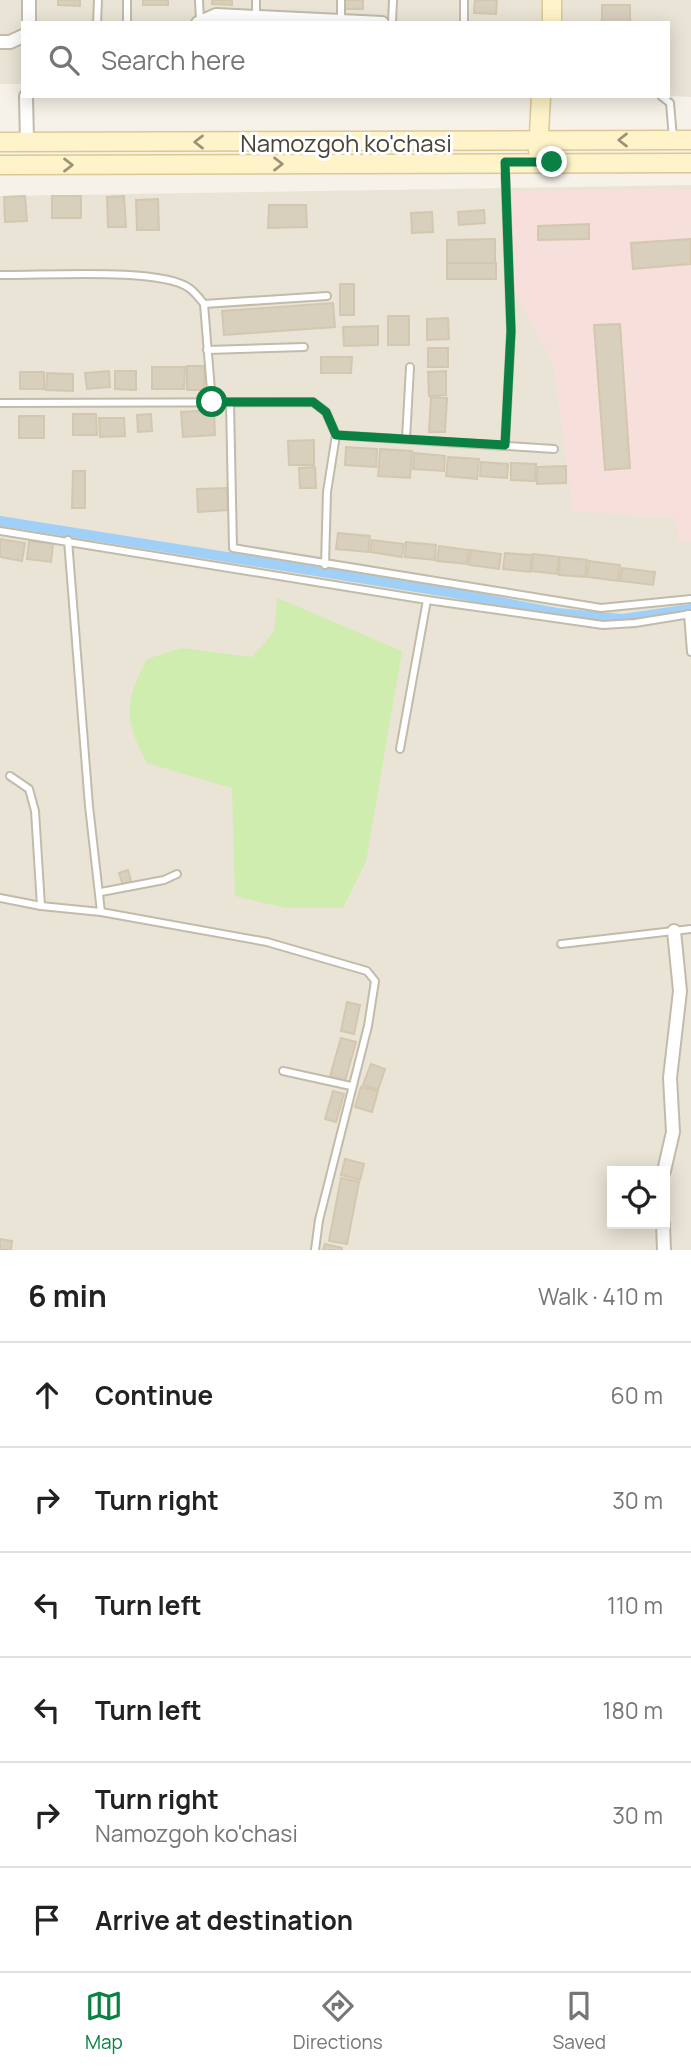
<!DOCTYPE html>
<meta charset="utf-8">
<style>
body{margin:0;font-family:Manrope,sans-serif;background:#f6f6f6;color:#222}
.controls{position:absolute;right:21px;bottom:21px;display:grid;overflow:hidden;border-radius:0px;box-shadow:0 4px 18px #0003}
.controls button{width:63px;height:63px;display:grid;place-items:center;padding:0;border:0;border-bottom:2px solid #e0e0e0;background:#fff;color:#222;font:35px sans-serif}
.stop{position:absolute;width:21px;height:21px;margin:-16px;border:5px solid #0b8043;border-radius:50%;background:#fff}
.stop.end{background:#0b8043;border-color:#fff;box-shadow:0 2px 7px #0008}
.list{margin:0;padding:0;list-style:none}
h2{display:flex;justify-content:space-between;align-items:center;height:91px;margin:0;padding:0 28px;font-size:30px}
h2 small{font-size:23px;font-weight:400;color:#767676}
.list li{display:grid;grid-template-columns:46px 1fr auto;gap:21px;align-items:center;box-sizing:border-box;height:105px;padding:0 28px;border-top:2px solid #e0e0e0}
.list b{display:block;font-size:26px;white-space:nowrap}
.list p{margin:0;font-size:23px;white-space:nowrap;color:#767676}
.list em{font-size:23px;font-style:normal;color:#767676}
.icon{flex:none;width:38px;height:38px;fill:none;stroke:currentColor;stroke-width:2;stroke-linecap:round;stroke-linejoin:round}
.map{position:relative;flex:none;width:691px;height:1250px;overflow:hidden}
.search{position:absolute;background:#fff;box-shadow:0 4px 18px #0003;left:21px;right:21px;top:21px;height:77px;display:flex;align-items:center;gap:18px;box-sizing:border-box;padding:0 24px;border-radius:0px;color:#767676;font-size:26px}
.sheet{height:721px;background:#fff}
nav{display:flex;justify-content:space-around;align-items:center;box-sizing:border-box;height:98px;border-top:2px solid #e0e0e0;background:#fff;font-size:19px;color:#767676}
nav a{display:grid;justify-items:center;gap:4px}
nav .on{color:#0b8043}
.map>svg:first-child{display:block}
.residential{fill:#eae4d6;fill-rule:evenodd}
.medical{fill:#f7e0db}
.green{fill:#ceedae}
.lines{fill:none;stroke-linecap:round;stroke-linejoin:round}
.canal{stroke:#a0d0f7;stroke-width:10}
.building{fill:#d8cfbd;stroke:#d4c7af;stroke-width:2}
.lane-casing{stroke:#c2bbaa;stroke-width:10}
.street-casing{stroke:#c2bbaa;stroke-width:16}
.secondary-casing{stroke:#dac994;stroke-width:21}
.lane{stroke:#fff;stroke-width:6}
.street{stroke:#fff;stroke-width:12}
.secondary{stroke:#fff4c9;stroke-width:18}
.oneway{stroke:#9b9378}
.route{stroke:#0b8043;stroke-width:9}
.labels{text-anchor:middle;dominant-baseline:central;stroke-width:6;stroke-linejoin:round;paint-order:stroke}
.street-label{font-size:24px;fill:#4a4336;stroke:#fff}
</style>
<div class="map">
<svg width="691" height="1250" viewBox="0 0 691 1250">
<rect width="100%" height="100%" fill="#f6f2e9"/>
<g class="residential">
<path d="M0,0H691V97L668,96V23H23V84H0Z"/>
<path d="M691,185V1250H0V196ZM612,1171H665V1224H612Z"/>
</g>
<path class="medical" d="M691,189V541L679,542L675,517L573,511L553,364L512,287L509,191Z"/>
<path class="green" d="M277,598L402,651L366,861L343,908H286L235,896L232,788L147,763C124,720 124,702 147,659L181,648L252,657L274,632Z"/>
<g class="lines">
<path class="canal" d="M0,521L454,593L557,613L622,619L691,609"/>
</g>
<g class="building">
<path d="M58,0H80V6L58,5Z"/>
<rect x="143" y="0" width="25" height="5"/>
<path d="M212,0H232V5L212,4Z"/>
<rect x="345" y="0" width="18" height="9"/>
<path d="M475,0H497L496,14L474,13Z"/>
<rect x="602" y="5" width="28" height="18"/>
<path d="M25,196L27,221L5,222L4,197Z"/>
<rect x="52" y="196" width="29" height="22"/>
<path d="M124,196L126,227H108L107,197Z"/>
<path d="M158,199L159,230H137L136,200Z"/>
<path d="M269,205H306L307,227L268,228Z"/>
<path d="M484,210L485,223L459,225L458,212Z"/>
<path d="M432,212L433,232L412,233L411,213Z"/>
<path d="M589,224V239L538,240V226Z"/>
<path d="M495,239V263L447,264V240Z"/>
<path d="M691,239V264L633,269L631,243Z"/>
<rect x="447" y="263" width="49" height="16"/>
<rect x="340" y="284" width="14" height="31"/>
<path d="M333,303L335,327L224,335L222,311Z"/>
<rect x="388" y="316" width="21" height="29"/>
<path d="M448,318L449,339L427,340V319Z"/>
<path d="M620,324L630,468L605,470L594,325Z"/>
<path d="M378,326V345L344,346L343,327Z"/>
<rect x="428" y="348" width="20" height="19"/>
<path d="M321,357H352L351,373H321Z"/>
<rect x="187" y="366" width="17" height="24"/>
<path d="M152,367H185L184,389H152Z"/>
<path d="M109,371L110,387L87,389L85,373Z"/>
<path d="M115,371H136V390L115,389Z"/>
<path d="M446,371V395L429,396L428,372Z"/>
<rect x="20" y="372" width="24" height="17"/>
<path d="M47,373L73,374V391L46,390Z"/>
<path d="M431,397L447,398L445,432H429Z"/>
<path d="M214,410L215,435L183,437L181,412Z"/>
<path d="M73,414H96L97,435H73Z"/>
<path d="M151,414L152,431L138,432L137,415Z"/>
<rect x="19" y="416" width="25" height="22"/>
<path d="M99,418H124L125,436L100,437Z"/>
<path d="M314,440V465H289L288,441Z"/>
<path d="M346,447L377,449L376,467L345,465Z"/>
<path d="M380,449L412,451L410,478L378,476Z"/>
<path d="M414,453L445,456L444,471L413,469Z"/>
<path d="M448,457L479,459L477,479L446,476Z"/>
<path d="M481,462L508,464L507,478L480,476Z"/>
<path d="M511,463L536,464L535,481L511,480Z"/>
<path d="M566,466V483L537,484V467Z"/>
<path d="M315,467L316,488H300L299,468Z"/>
<path d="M73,471H85V508H72Z"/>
<path d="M227,488L228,510L198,512L197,489Z"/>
<path d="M338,533L370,536L368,552L336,549Z"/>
<path d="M0,539L25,543L22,561L0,557Z"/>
<path d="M372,540L404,544L402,557L370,552Z"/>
<path d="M29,541L53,544L51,562L27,559Z"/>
<path d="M406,542L436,545L435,560L405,557Z"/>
<path d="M439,546L469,550L467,564L437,561Z"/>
<path d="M471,550L501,554L499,569L469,565Z"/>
<path d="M505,553L532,555L530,572L503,569Z"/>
<path d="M533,554L559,557L557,574L532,571Z"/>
<path d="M560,557L587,560L585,577L559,575Z"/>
<path d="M589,561L620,565L618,581L587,577Z"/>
<path d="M622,568L655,572L653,585L620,581Z"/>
<path d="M128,870L132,884L123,886L119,873Z"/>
<path d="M347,1002L360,1005L354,1034L341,1031Z"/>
<path d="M341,1038L356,1042L345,1081L330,1076Z"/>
<path d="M371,1064L385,1069L378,1090L363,1085Z"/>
<path d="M361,1087L378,1091L372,1112L355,1107Z"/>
<path d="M333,1091L344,1094L336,1122L325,1119Z"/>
<path d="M345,1159L364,1164L360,1180L341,1175Z"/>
<path d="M341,1178L359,1182L347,1244L329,1241Z"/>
<path d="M0,1239L12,1241L11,1250H0Z"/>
<path d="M325,1244L342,1248V1250H323Z"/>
</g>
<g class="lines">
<defs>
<g id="lane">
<path d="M199,0L200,21"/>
<path d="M256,0V17"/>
<path d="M341,21V0"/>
<path d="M97,23L98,0"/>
<path d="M127,23V0"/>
<path d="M392,23L393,0"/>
<path d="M464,23V0"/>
<path d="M661,96L670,103L673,138"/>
<path d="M505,164L511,331L505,445"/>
<path d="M0,275C40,276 160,267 189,288C195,292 200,299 204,304L327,296"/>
<path d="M204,304L212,403"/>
<path d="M207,350L304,347"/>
<path d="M0,403L313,402L326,412L336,435L327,492L325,565"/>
<path d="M230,403L233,548L601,608L691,599"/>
<path d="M336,435L554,449"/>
<path d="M406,439L410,367"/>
<path d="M0,531L427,600L400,749"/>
<path d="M68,540L89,806L101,912L267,942L367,971L375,981L368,1026L319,1220L315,1250"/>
<path d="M427,600L603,625L635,623L691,614"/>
<path d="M688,614L691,652"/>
<path d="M10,776L29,789L35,811L41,906"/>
<path d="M101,892L164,880L177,874"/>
<path d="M0,898L41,906L101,912"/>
<path d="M561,944L691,929"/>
<path d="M283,1071L351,1086"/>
</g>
<g id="street">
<path d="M29,23V0"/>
<path d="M198,23L216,15L382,23"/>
<path d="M0,42H10L23,36"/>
<path d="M26,96L27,141"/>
<path d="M664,1171L673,1132L670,1078L680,991L674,931"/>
<path d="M663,1224L664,1250"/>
</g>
<g id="secondary">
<path d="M552,23V0"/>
<path d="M0,142L691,140"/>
<path d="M538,152L541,96"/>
<path d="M0,165L691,163"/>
</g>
</defs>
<use href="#lane" class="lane-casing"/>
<use href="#street" class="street-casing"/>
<use href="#secondary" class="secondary-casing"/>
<use href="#lane" class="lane"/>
<use href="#street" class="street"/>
<use href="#secondary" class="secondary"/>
</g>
<defs><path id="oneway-chevron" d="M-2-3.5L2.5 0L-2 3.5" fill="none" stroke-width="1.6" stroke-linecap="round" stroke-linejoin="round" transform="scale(1.75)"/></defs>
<g class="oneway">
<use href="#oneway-chevron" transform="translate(623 140) rotate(180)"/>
<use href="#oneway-chevron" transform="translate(199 142) rotate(-180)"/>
<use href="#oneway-chevron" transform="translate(278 164)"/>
<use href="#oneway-chevron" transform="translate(68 165)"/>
</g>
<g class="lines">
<path class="route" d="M212,402H313L326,412L336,435L505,445L511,331L505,162H552"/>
</g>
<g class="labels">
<g class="street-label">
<text x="346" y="142">Namozgoh ko'chasi</text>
</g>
</g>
</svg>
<div class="controls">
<button><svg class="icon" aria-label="locate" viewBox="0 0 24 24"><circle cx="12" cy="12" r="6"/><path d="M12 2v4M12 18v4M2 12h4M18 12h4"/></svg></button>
</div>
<div class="stop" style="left:212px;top:402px"></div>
<div class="stop end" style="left:552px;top:162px"></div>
<div class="search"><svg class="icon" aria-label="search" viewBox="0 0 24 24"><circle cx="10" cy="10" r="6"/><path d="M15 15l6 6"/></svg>Search here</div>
</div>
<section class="sheet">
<h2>6 min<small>Walk · 410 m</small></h2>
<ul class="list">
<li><svg class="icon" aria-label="ahead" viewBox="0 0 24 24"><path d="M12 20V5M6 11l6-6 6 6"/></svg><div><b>Continue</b></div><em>60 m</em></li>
<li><svg class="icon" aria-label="right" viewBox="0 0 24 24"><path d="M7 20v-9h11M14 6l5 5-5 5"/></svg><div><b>Turn right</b></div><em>30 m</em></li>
<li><svg class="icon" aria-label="left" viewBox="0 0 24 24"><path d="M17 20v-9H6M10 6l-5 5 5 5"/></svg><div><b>Turn left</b></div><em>110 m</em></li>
<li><svg class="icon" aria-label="left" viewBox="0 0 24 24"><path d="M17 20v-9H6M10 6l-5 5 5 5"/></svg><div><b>Turn left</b></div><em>180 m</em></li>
<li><svg class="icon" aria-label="right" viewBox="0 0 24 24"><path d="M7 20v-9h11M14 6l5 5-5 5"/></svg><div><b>Turn right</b><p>Namozgoh ko'chasi</p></div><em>30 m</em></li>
<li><svg class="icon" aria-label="arrive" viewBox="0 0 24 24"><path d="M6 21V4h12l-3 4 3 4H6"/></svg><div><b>Arrive at destination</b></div></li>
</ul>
</section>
<nav>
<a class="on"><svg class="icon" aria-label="map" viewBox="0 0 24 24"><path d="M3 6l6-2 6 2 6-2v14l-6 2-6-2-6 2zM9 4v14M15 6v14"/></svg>Map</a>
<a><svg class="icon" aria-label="directions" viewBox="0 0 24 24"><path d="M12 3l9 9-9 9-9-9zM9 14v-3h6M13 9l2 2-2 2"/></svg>Directions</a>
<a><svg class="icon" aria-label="saved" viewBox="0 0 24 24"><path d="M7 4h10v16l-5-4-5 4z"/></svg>Saved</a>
</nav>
